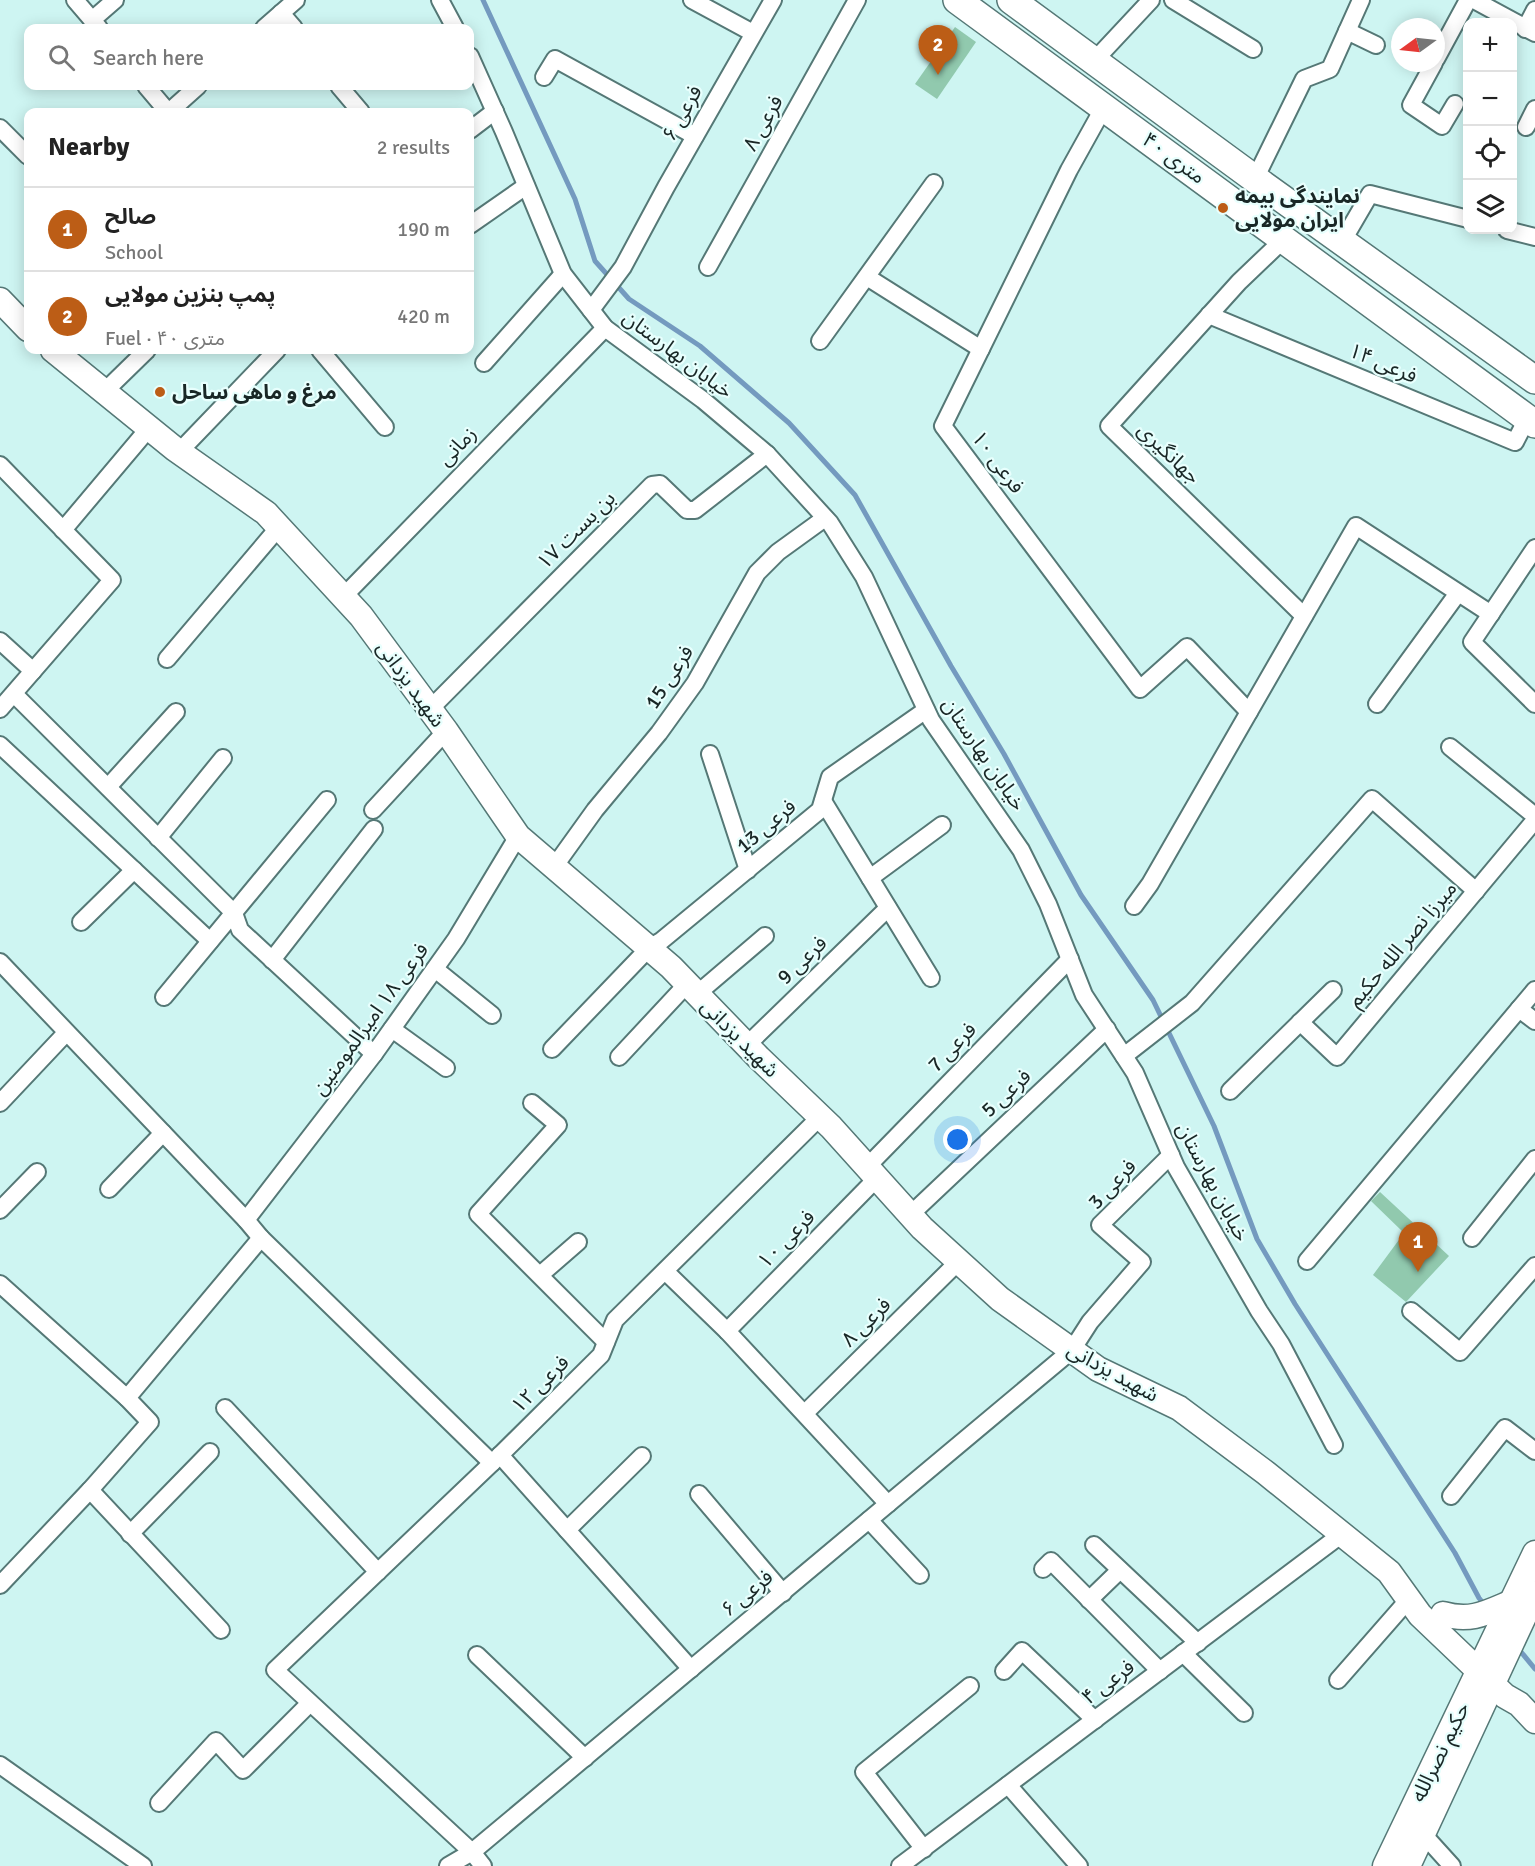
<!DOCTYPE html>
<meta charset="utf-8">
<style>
body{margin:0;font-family:Signika,"Noto Sans Arabic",sans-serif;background:#f2f2f2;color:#222}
.controls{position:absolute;right:18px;top:18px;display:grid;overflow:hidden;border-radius:12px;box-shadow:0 3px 15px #0003}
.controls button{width:54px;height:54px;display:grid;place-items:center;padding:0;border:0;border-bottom:2px solid #e0e0e0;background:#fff;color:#222;font:30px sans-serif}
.compass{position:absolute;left:1391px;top:18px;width:54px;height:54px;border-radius:50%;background:#fff;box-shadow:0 3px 15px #0003;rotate:255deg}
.you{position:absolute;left:958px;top:1140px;width:21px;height:21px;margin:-15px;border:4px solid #fff;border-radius:50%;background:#1a73e8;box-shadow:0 0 0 9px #1a73e833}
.badge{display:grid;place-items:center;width:39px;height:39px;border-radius:50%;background:#bc5d16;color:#fff;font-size:20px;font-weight:700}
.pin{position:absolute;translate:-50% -50px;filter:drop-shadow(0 2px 3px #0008)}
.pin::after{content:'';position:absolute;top:32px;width:21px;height:18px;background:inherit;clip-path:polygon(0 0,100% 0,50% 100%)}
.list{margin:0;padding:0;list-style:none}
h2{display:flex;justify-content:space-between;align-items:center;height:78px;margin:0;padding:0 24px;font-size:26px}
h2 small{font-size:20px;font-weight:400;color:#767676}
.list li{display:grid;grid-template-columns:39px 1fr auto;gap:18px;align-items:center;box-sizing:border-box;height:84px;padding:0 24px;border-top:2px solid #e0e0e0}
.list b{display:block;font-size:22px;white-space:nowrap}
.list p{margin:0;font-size:20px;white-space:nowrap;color:#767676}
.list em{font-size:20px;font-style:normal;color:#767676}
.icon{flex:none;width:33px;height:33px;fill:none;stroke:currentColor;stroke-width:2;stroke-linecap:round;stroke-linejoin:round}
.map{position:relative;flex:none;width:1535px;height:1866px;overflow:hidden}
.search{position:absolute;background:#fff;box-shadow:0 3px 15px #0003;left:24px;top:24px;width:450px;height:66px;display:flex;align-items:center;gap:15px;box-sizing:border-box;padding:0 21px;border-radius:12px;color:#767676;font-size:22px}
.panel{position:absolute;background:#fff;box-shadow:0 3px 15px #0003;left:24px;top:108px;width:450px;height:246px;border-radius:12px}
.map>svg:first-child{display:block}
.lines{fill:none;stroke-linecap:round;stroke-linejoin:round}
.stream{stroke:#749abf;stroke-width:5}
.building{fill:#91c9ae}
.street-casing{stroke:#557876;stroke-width:20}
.secondary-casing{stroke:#557876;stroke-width:27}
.primary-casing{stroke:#557876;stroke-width:30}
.street{stroke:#fff;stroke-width:16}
.secondary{stroke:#fff;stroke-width:24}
.primary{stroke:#fff;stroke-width:27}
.poi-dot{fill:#bc5d16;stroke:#e8fffd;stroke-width:2}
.labels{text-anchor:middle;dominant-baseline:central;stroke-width:4.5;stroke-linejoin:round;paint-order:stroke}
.street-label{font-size:21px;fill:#192726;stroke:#e8fffd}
.poi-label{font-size:21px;font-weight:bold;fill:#192726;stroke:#e8fffd;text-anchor:start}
</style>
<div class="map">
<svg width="1535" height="1866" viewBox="0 0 1535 1866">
<rect width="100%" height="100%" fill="#cef5f2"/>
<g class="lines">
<g class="stream">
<path d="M483,0L575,199L595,261L629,299L700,346L789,423L855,495L951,666L1004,754L1081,895L1153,1000L1214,1126L1257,1239L1295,1304L1455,1553L1479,1598L1486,1607"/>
<path d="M1517,1647L1535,1669"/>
</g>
</g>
<g class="building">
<path d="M955,27L976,42L937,99L915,84Z"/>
<path d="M1380,1192L1449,1256L1406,1302L1373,1275L1404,1233L1371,1201Z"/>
</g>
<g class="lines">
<defs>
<g id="street">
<path d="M75,0L99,28"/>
<path d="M440,0L455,28"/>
<path d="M692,0L753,33"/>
<path d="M1173,0L1253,49"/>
<path d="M1474,0L1535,33"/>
<path d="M281,13L294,28"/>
<path d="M92,20L115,0"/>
<path d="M264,28L296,0"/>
<path d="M1525,29L1535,10"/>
<path d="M1347,31L1376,45"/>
<path d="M470,56L504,132L563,274L605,328L703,400L767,454L830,523L864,577L931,720L1021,850L1048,904L1084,995L1135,1073L1176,1167L1259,1311L1281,1344L1334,1445"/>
<path d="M1436,59L1468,0"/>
<path d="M1094,61L1151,0"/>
<path d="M1434,63L1411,105L1442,126L1455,104"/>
<path d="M544,77L555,59L695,136"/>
<path d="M146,86L168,112"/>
<path d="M339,86L361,112"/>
<path d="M1104,107L1069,170L943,426L1140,689L1187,647L1249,712"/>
<path d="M169,112L198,86"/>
<path d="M1526,127L1535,109"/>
<path d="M0,128L28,156"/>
<path d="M470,130L495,111"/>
<path d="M1255,179L1304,79L1330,69L1361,0"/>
<path d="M470,225L526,186"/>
<path d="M1507,230L1535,237"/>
<path d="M1284,239L1239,282L1109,426L1304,616"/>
<path d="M1342,242L1370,194L1468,219"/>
<path d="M708,267L857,0"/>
<path d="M867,277L981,349"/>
<path d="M591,310L623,267L666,187L773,0"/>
<path d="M1209,315L1515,442L1527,419"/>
<path d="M820,341L934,183"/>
<path d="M320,350L385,427"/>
<path d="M484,363L563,274"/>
<path d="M104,392L147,350"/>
<path d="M179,452L277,350"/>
<path d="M0,465L112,580L0,709"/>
<path d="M63,530L149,428"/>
<path d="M1535,548L1472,642L1535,704"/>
<path d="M343,597L605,328"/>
<path d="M0,641L33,671"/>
<path d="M167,659L279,527"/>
<path d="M14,694L234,913L240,930L374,1054"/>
<path d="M1377,704L1458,593"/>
<path d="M430,709L652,485L660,484L687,510H695L767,454"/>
<path d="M0,745L210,941"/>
<path d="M1450,747L1535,816"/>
<path d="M710,754L748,870"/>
<path d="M108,787L176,712"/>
<path d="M823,801L931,978"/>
<path d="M373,810L446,731"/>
<path d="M158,838L223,758"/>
<path d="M554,867L595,810L659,733L695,683L757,573L778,552L825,518"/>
<path d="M870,878L942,825"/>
<path d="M1134,906L1150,884L1356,526L1491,614"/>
<path d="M81,922L134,870"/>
<path d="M272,960L374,829"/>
<path d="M0,962L246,1220L261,1238L492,1463"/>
<path d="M435,969L492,1015"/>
<path d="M697,994L765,936"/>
<path d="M164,997L327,800"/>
<path d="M1519,1009L1535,1021"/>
<path d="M1300,1022L1337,1057L1535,820"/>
<path d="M392,1029L446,1068"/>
<path d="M747,1045L888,908"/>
<path d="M552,1049L649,948L661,941L820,810L830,777L926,710"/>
<path d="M1124,1056L1192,1003L1372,799L1476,891"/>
<path d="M619,1057L687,984"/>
<path d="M1230,1091L1333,990"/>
<path d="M0,1103L66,1033"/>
<path d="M532,1103L558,1125L478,1214L606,1342"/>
<path d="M867,1167L1070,959"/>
<path d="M109,1189L163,1133"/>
<path d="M0,1210L37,1172"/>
<path d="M910,1215L1107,1029"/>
<path d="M246,1220L374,1054L456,939L518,836"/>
<path d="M1472,1238L1535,1159"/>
<path d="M1307,1261L1535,990"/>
<path d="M665,1271L727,1331L888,1504"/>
<path d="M540,1275L578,1242"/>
<path d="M0,1284L127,1398"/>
<path d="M1411,1311L1460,1352L1535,1266"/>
<path d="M727,1331L877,1178"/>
<path d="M225,1408L378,1572"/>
<path d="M805,1413L958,1262"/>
<path d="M500,1455L691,1669"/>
<path d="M90,1490L221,1630"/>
<path d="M699,1494L783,1593"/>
<path d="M1451,1496L1505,1428L1535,1451"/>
<path d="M869,1520L920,1575"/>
<path d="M567,1530L642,1456"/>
<path d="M130,1534L210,1452"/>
<path d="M1094,1545L1198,1643"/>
<path d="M1043,1569L1051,1561L1160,1671"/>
<path d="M0,1585L90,1490L150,1422L127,1398L261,1238"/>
<path d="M1089,1600L1120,1570"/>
<path d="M1183,1653L1244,1713"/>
<path d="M477,1655L585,1758"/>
<path d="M1004,1671L1022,1651L1095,1720"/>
<path d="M1338,1680L1409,1599"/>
<path d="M0,1765L143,1866"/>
<path d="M1008,1785L1079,1866"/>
<path d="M159,1803L216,1741L243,1770L310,1703"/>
<path d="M1423,1834L1452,1866"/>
<path d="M924,1849L864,1772L970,1686"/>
<path d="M448,1866L472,1852L1072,1350L1090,1322L1142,1262L1100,1225L1171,1155"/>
<path d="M483,1866L472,1852L275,1670L492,1463L601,1355L615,1320L820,1117"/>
<path d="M900,1866L1342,1534"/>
</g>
<g id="secondary">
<path d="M0,300L28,329"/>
<path d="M53,350L175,449L266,513L361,616L446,731L518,836L671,967L759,1058L831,1127L922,1228L1000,1299L1098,1369L1179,1408L1266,1473L1389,1572L1420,1615L1505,1696L1519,1704L1535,1721"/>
<path d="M1443,1614C1471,1622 1486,1613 1512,1602"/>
<path d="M1385,1866L1535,1553"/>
<path d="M1408,1866L1535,1593"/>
</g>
<g id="primary">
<path d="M957,0L1535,424"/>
<path d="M1011,0L1255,179L1535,380"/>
</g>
</defs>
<use href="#street" class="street-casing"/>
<use href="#secondary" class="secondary-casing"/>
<use href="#primary" class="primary-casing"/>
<use href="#street" class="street"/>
<use href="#secondary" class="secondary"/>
<use href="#primary" class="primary"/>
</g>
<g class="poi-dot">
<circle cx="1223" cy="208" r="6"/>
<circle cx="160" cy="392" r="6"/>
</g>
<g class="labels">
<g class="street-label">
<text transform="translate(682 113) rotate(-61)">فرعی ۶</text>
<text transform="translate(763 123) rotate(-61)">فرعی ۸</text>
<text transform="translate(1174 158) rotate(36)">۴۰ متری</text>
<text transform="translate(678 354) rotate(37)">خیابان بهارستان</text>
<text transform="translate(1383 363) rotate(23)">فرعی ۱۴</text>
<text transform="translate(457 446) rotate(-46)">زمانی</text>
<text transform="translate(1169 453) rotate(44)">جهانگیری</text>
<text transform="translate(998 462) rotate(53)">فرعی ۱۰</text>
<text transform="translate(576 530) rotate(-45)">بن بست ۱۷</text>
<text transform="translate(669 677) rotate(-57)">فرعی 15</text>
<text transform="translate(411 684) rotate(54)">شهید یزدانی</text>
<text transform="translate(984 754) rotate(56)">خیابان بهارستان</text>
<text transform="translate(766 826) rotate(-40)">فرعی 13</text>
<text transform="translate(1402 944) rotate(-50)">میرزا نصر الله حکیم</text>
<text transform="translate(802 960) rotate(-44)">فرعی 9</text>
<text transform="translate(370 1019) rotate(-54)">فرعی ۱۸ امیرالمومنین</text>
<text transform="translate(740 1038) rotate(45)">شهید یزدانی</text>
<text transform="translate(952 1047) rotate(-46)">فرعی 7</text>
<text transform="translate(1006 1093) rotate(-43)">فرعی 5</text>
<text transform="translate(1213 1182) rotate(62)">خیابان بهارستان</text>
<text transform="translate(1112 1184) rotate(-47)">فرعی 3</text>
<text transform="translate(786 1239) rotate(-46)">فرعی ۱۰</text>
<text transform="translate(866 1322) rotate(-45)">فرعی ۸</text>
<text transform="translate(1113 1372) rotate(29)">شهید یزدانی</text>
<text transform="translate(540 1384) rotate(-45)">فرعی ۱۲</text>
<text transform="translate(747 1593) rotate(-40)">فرعی ۶</text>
<text transform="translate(1108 1682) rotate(-37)">فرعی ۴</text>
<text transform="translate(1440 1752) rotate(-64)">حکیم نصرالله</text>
</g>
<g class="poi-label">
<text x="1235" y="196">نمایندگی بیمه<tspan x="1235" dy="24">ایران مولایی</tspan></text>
<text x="172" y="392">مرغ و ماهی ساحل</text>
</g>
</g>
</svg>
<div class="controls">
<button>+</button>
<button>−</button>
<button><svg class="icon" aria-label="locate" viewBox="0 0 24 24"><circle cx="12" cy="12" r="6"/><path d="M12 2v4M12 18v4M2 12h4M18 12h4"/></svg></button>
<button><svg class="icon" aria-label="layers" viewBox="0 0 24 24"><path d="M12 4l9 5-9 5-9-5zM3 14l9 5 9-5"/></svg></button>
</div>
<svg class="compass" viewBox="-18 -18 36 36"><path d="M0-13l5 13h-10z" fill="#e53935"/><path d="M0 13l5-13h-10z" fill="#767676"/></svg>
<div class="you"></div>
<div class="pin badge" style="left:1418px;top:1272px">1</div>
<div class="pin badge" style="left:938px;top:75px">2</div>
<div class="search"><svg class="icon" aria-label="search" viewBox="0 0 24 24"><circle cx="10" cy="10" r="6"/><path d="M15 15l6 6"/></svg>Search here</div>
<section class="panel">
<h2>Nearby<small>2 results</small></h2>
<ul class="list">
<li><span class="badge">1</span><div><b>صالح</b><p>School</p></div><em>190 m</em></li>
<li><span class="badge">2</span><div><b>پمپ بنزین مولایی</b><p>Fuel · ۴۰ متری</p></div><em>420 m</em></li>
</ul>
</section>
</div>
